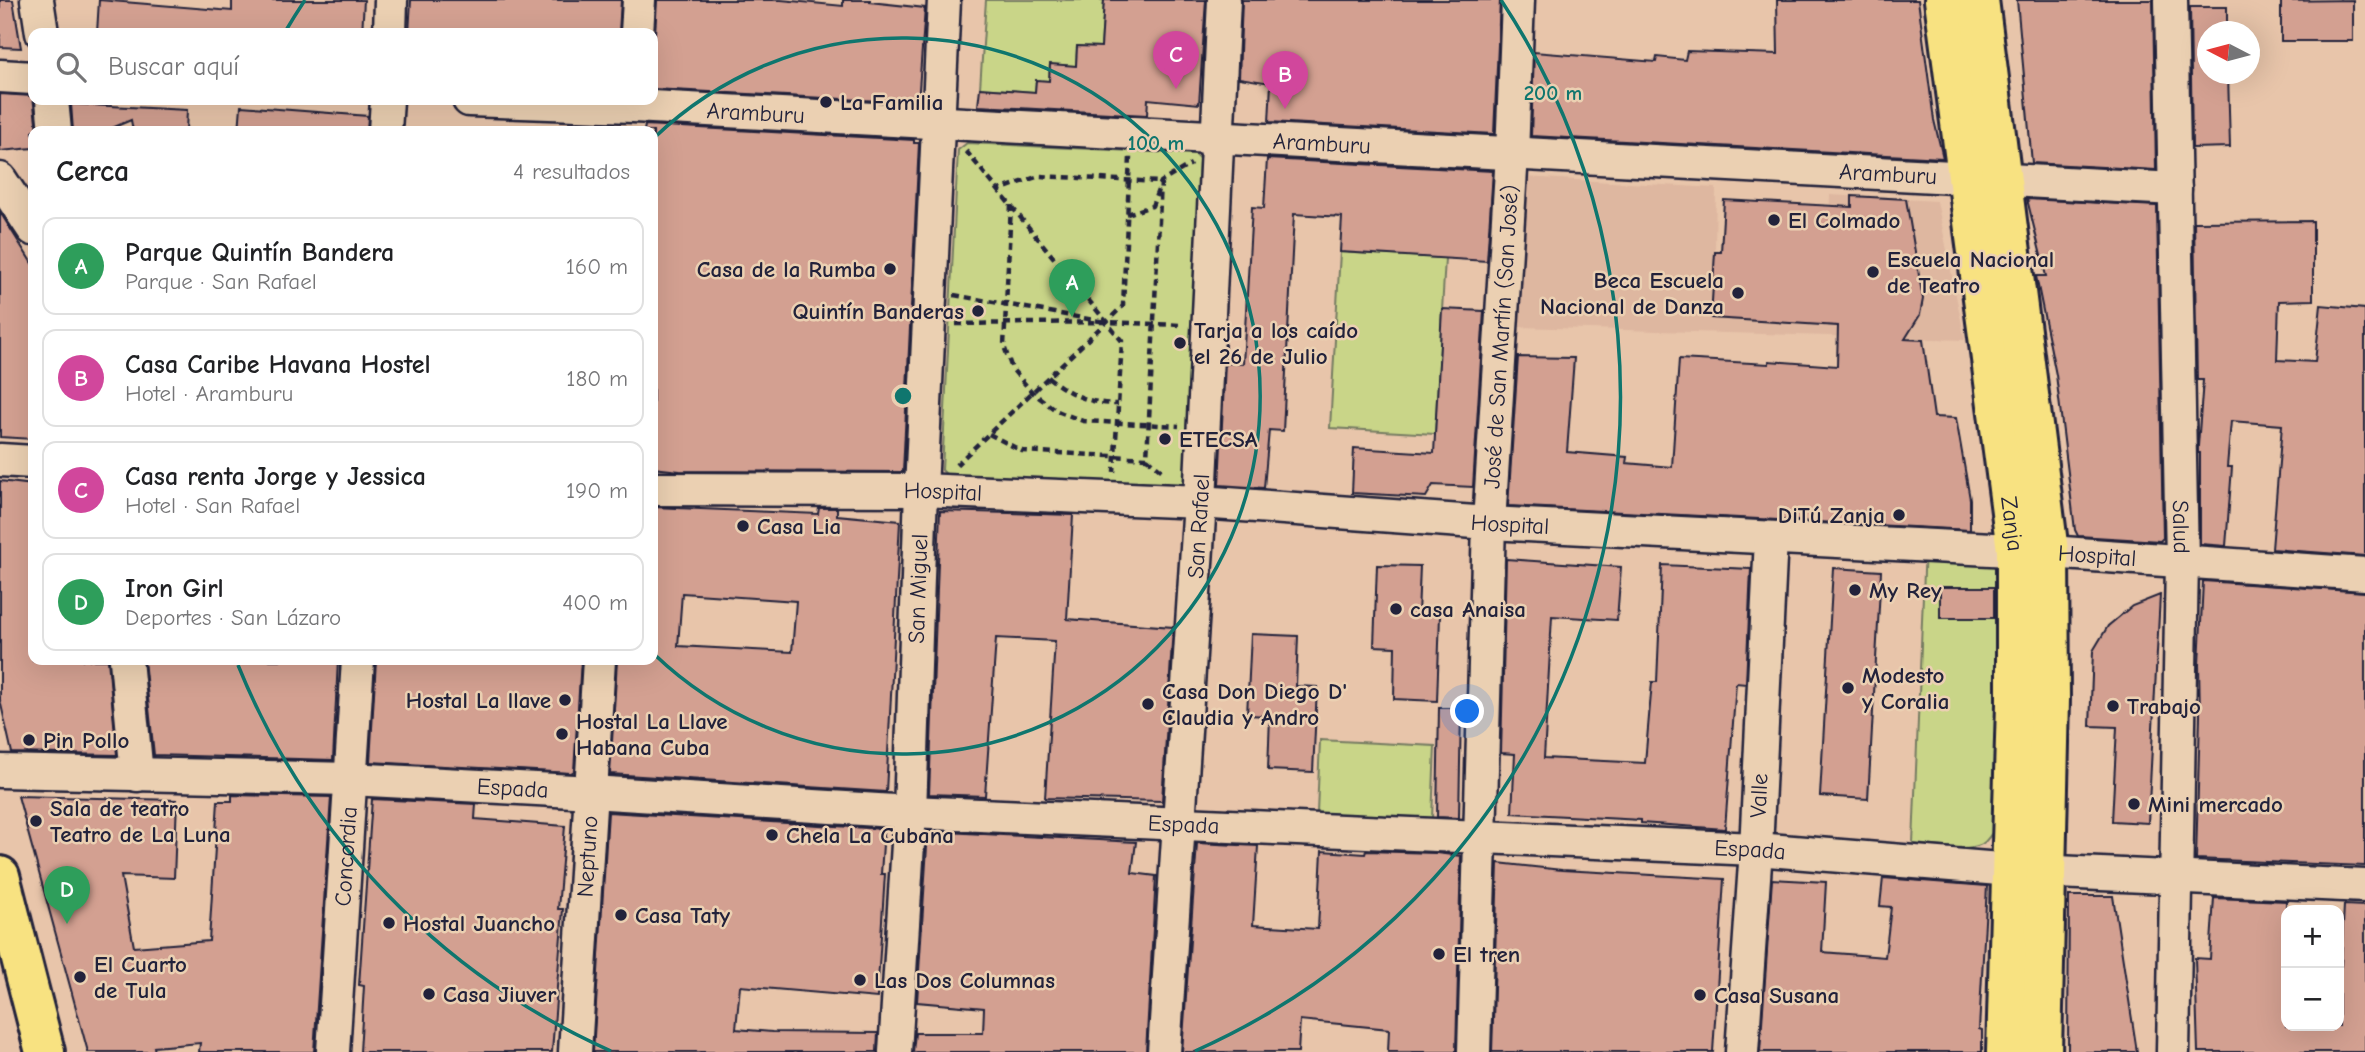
<!DOCTYPE html>
<html lang="es">
<meta charset="utf-8">
<style>
body{margin:0;font-family:"Comic Neue",sans-serif;background:#f6f6f6;color:#202124}
.controls{position:absolute;right:21px;bottom:21px;display:grid;overflow:hidden;border-radius:14px;box-shadow:0 7px 28px #0002}
.controls button{width:63px;height:63px;display:grid;place-items:center;padding:0;border:0;border-bottom:2px solid #e0e0e0;background:#fff;color:#202124;font:35px sans-serif}
.compass{position:absolute;left:2197px;top:21px;width:63px;height:63px;border-radius:50%;background:#fff;box-shadow:0 7px 28px #0002;rotate:276deg}
.you{position:absolute;left:1468px;top:712px;width:24px;height:24px;margin:-18px;border:5px solid #fff;border-radius:50%;background:#1a73e8;box-shadow:0 0 0 10px #1a73e833}
.badge{display:grid;place-items:center;width:46px;height:46px;border-radius:50%;background:#22223b;color:#fff;font-size:23px;font-weight:700}
.pin{position:absolute;translate:-50% -58px;filter:drop-shadow(0 2px 4px #0008)}
.pin::after{content:'';position:absolute;top:37px;width:24px;height:21px;background:inherit;clip-path:polygon(0 0,100% 0,50% 100%)}
.list{margin:0;padding:0;list-style:none}
h2{display:flex;justify-content:space-between;align-items:center;height:91px;margin:0;padding:0 28px;font-size:30px}
h2 small{font-size:23px;font-weight:400;color:#757577}
.list li{display:grid;grid-template-columns:46px 1fr auto;gap:21px;align-items:center;box-sizing:border-box;height:98px;margin:0 14px 14px;padding:0 14px;border:2px solid #e0e0e0;border-radius:14px}
.list b{display:block;font-size:26px;white-space:nowrap}
.list p{margin:0;font-size:23px;white-space:nowrap;color:#757577}
.list em{font-size:23px;font-style:normal;color:#757577}
.icon{flex:none;width:38px;height:38px;fill:none;stroke:currentColor;stroke-width:2;stroke-linecap:round;stroke-linejoin:round}
.map{position:relative;flex:none;width:2365px;height:1052px;overflow:hidden}
.search{position:absolute;background:#fff;box-shadow:0 7px 28px #0002;left:28px;top:28px;width:630px;height:77px;display:flex;align-items:center;gap:18px;box-sizing:border-box;padding:0 24px;border-radius:14px;color:#757577;font-size:26px}
.panel{position:absolute;background:#fff;box-shadow:0 7px 28px #0002;left:28px;top:126px;width:630px;height:539px;border-radius:14px}
.map>svg:first-child{display:block}
.built{fill:#deb7a0}
.green{fill:#c9d588;stroke:#767c62;stroke-width:2}
.building{fill:#d3a091;stroke:#22223b;stroke-width:2;fill-rule:evenodd}
.lines{fill:none;stroke-linecap:round;stroke-linejoin:round}
.minor-casing{stroke:#22223b;stroke-width:37}
.major-casing{stroke:#22223b;stroke-width:44}
.path{stroke:#22223b;stroke-width:4.5;stroke-dasharray:7 5;stroke-linecap:butt}
.minor{stroke:#ebd0b2;stroke-width:32}
.major{stroke:#f8e281;stroke-width:38}
.ring{fill:none;stroke:#0f766e;stroke-width:3.5}
.poi-dot{fill:#22223b;stroke:#ebd0b2;stroke-width:2.5}
.labels{text-anchor:middle;dominant-baseline:central;stroke-width:5;stroke-linejoin:round;paint-order:stroke}
.poi-label{font-size:23px;font-weight:bold;fill:#22223b;stroke:#ebd0b2;text-anchor:start}
.street-label{font-size:23px;fill:#22223b;stroke:#ebd0b2}
.centre{fill:#0f766e;stroke:#ebd0b2;stroke-width:3.5}
.ring-label{font-size:21px;text-anchor:middle;font-weight:bold;fill:#0f766e;stroke:#ebd0b2;stroke-width:5;stroke-linejoin:round;paint-order:stroke}
</style>
<div class="map">
<svg width="2365" height="1052" viewBox="0 0 2365 1052">
<rect width="100%" height="100%" fill="#e8c5aa"/>
<filter id="ink" filterUnits="userSpaceOnUse"><feTurbulence type="fractalNoise" baseFrequency=".0143" numOctaves="2"/><feDisplacementMap in="SourceGraphic" scale="14" xChannelSelector="R" yChannelSelector="G"/><feConvolveMatrix kernelMatrix="1 2 1 2 8 2 1 2 1" color-interpolation-filters="sRGB"/></filter>
<g filter="url(#ink)">
<path class="built" d="M1524,177L1716,188L1715,252L1818,258L1829,223L1830,195L1937,201L1965,340L1519,327Z"/>
<g class="green">
<path d="M986,0H1104L1101,47L1077,46L1076,66L1050,64L1049,81L1036,80L1035,92L980,88Z"/>
<path d="M967,143L1195,154L1203,163L1186,484L1176,491L951,479L942,470L958,150Z"/>
<path d="M1340,252L1445,258L1435,434L1330,428Z"/>
<path d="M1925,546L2016,550L1999,821C1994,829 1990,839 1982,844C1968,852 1929,845 1913,844Z"/>
<path d="M1320,740L1435,746L1432,818L1317,813Z"/>
</g>
<g class="building">
<path d="M0,0H13L21,48L0,47Z"/>
<path d="M99,0L232,11V0H364L362,33H97Z"/>
<path d="M411,0H621L619,33H409Z"/>
<path d="M657,0H781L843,6V0H870V2L925,8L918,103L653,89V42L655,34Z"/>
<path d="M1104,0H1206L1199,104L1148,99L1147,115L978,106L980,88L1035,92L1036,80L1049,81L1050,64L1076,66L1077,46L1101,47Z"/>
<path d="M1242,0H1500L1494,134L1269,122L1271,83L1239,78Z"/>
<path d="M1777,0H1918L1934,120L1943,158L1531,136L1534,52L1656,62L1657,57L1685,60L1687,51L1778,54Z"/>
<path d="M2017,0H2153L2156,170L2032,163Z"/>
<path d="M2353,0V41H2281V1Z"/>
<path d="M2190,7H2227V32H2208V74H2228L2230,147L2192,148Z"/>
<path d="M0,94L33,96L37,131H33V148L0,151Z"/>
<path d="M71,104L187,110L186,131H133L131,120L105,131H73Z"/>
<path d="M241,106L368,116L367,131H239Z"/>
<path d="M645,125L914,140V143H919L903,472L680,471L653,468V131H644Z"/>
<path d="M1267,159L1493,171L1487,261L1340,252L1342,217L1294,214L1283,431L1269,430L1264,488L1219,485L1225,363L1243,364L1252,207L1264,208Z"/>
<path d="M1852,196L1906,199L1923,299L1920,315L1905,339L1923,340L1934,417L1956,418L1970,499V530L1508,506L1518,357L1574,358L1567,452L1627,457L1626,463L1672,467L1679,359L1769,364V361L1837,366L1838,326L1711,318L1715,252H1721L1724,200L1852,207Z"/>
<path d="M2027,199L2157,206L2163,538L2160,541L2078,536L2075,530L2056,375L2036,276H2046Z"/>
<path d="M0,212L33,265V439L0,437Z"/>
<path d="M2313,221V300L2279,301L2277,360L2315,362L2321,305L2365,309V556L2272,549L2282,425L2231,421L2227,467H2232L2226,546L2200,544V453H2198V446L2203,380H2197L2194,222Z"/>
<path d="M1442,309L1484,311L1473,487L1433,485L1426,497L1352,493L1354,448L1434,453Z"/>
<path d="M0,481L33,485V660H108L117,755L12,753L0,700Z"/>
<path d="M653,507L818,514L819,508H837V515L900,521L886,792L610,774L617,660H653ZM682,593L796,601L792,652L678,646Z"/>
<path d="M940,511L1073,515L1067,619L1173,627L1162,801L1045,798L1055,641L996,638L985,796L929,794Z"/>
<path d="M1506,559L1621,567L1617,620L1552,616L1544,758L1645,763L1652,682H1657L1662,565L1751,569L1746,684L1736,683L1725,829L1641,823V820L1512,813L1515,754L1501,753Z"/>
<path d="M1377,565L1420,566L1418,615H1440L1437,701L1394,699L1395,647L1374,646Z"/>
<path d="M1833,568L1881,571L1868,799L1820,796Z"/>
<path d="M2203,581L2365,592V866L2196,859L2200,716L2199,665Z"/>
<rect x="1940" y="587" width="54" height="31"/>
<path d="M2160,595L2148,823L2112,821L2117,727L2090,726L2093,651L2108,626L2132,606Z"/>
<path d="M1251,634L1298,636L1296,686L1317,687L1313,772L1268,770L1270,716L1247,715Z"/>
<path d="M144,660H338L333,760L154,755Z"/>
<path d="M376,660H581L574,771L571,773L370,762Z"/>
<path d="M1439,708H1461L1459,818L1437,817Z"/>
<path d="M232,795L331,797L314,1052H199L200,1043L154,1047L155,1052H88L18,796L177,800L174,878L121,876L134,947L209,941L218,801H232Z"/>
<path d="M372,799L476,804L475,819L565,826L558,909H563L552,1052H360L364,986L359,985Z"/>
<path d="M608,812L884,829L881,874H885L877,998L740,986L736,1029L772,1032L878,1033L877,1052H593Z"/>
<path d="M928,831L1136,842L1132,873L1156,876L1146,1052H913L915,1033H983L984,1008L917,1002Z"/>
<path d="M1197,843L1258,846L1253,925L1318,929L1322,851L1365,854L1366,851L1436,853L1461,856L1456,1052H1388L1389,1029L1300,1020L1298,1052H1182Z"/>
<path d="M1498,863L1562,870L1724,879L1713,1052H1492Z"/>
<path d="M1883,878L1987,886L1979,1029L1982,1030V1052H1760L1772,879L1826,882L1822,952L1885,957L1891,907L1880,906Z"/>
<path d="M2069,896H2113L2137,1052H2068Z"/>
<path d="M2214,898L2286,901V1026H2339V966H2341L2344,905L2365,906V1052H2198L2195,958L2210,959Z"/>
</g>
<g class="lines">
<defs>
<g id="minor">
<path d="M37,0L42,33"/>
<path id="s1" d="M2171,0L2182,561L2173,1052"/>
<path d="M390,33L391,0"/>
<path d="M637,33L639,0"/>
<path d="M0,76L33,78"/>
<path d="M52,100L55,131"/>
<path id="s2" d="M469,100L633,106L2175,189"/>
<path d="M385,131L387,100"/>
<path d="M0,179L33,229"/>
<path d="M0,460L33,462"/>
<path id="s3" d="M653,489L921,490L1200,502L1489,523L2049,552L2365,574"/>
<path d="M126,660L137,775"/>
<path id="s4" d="M0,771L350,779L591,792L910,812L1756,849L2012,870L2365,886"/>
<path id="s5" d="M333,1052L358,660"/>
<path id="s6" d="M575,1052L599,660"/>
<path id="s7" d="M895,1052L910,812L921,490L944,0"/>
<path id="s8" d="M1164,1052L1200,502L1224,0"/>
<path id="s9" d="M1474,1052L1489,523L1512,154L1518,0"/>
<path id="s10" d="M1742,1052L1756,849L1771,538"/>
</g>
<g id="major">
<path id="s11" d="M1944,0L2016,550V704L2006,1052"/>
<path d="M1979,0L2049,552L2050,699L2042,1052"/>
<path d="M0,876L45,1052"/>
</g>
</defs>
<use href="#minor" class="minor-casing"/>
<use href="#major" class="major-casing"/>
<g class="path">
<path d="M966,151L1122,341L1114,472"/>
<path d="M1011,205L1004,346L1012,369L1032,392L1057,411L1083,421L1179,426"/>
<path d="M1127,214L1152,206L1161,182L1191,164"/>
<path d="M954,295L1105,322"/>
<path d="M956,324L1105,322L1182,325"/>
<path d="M1048,377C1069,394 1090,404 1118,404"/>
<path d="M989,434L1022,451L1147,458L1161,182L1039,176L999,190"/>
<path d="M1147,458L1165,473"/>
<path d="M956,465L1123,306L1130,157"/>
</g>
<use href="#minor" class="minor"/>
<use href="#major" class="major"/>
</g>
</g>
<g class="ring">
<path d="M654 138A358 358 0 1 1 654 654"/>
<path d="M611 1051A717 717 0 0 1 238 665M285 32A717 717 0 0 1 305 0M1501 0A717 717 0 0 1 1195 1051"/>
</g>
<g class="poi-dot">
<circle cx="826" cy="102" r="7"/>
<circle cx="1774" cy="220" r="7"/>
<circle cx="890" cy="269" r="7"/>
<circle cx="1873" cy="272" r="7"/>
<circle cx="1738" cy="293" r="7"/>
<circle cx="978" cy="311" r="7"/>
<circle cx="1180" cy="343" r="7"/>
<circle cx="1165" cy="439" r="7"/>
<circle cx="1899" cy="515" r="7"/>
<circle cx="743" cy="526" r="7"/>
<circle cx="1855" cy="590" r="7"/>
<circle cx="1396" cy="609" r="7"/>
<circle cx="1848" cy="688" r="7"/>
<circle cx="565" cy="700" r="7"/>
<circle cx="1148" cy="704" r="7"/>
<circle cx="2113" cy="706" r="7"/>
<circle cx="562" cy="734" r="7"/>
<circle cx="29" cy="740" r="7"/>
<circle cx="2134" cy="804" r="7"/>
<circle cx="36" cy="821" r="7"/>
<circle cx="772" cy="835" r="7"/>
<circle cx="621" cy="915" r="7"/>
<circle cx="389" cy="923" r="7"/>
<circle cx="1439" cy="954" r="7"/>
<circle cx="80" cy="977" r="7"/>
<circle cx="860" cy="980" r="7"/>
<circle cx="429" cy="994" r="7"/>
<circle cx="1700" cy="995" r="7"/>
</g>
<g class="labels">
<g class="poi-label">
<text x="840" y="102">La Familia</text>
<text x="1788" y="220">El Colmado</text>
<text x="1887" y="259">Escuela Nacional<tspan x="1887" dy="26">de Teatro</tspan></text>
<text x="876" y="269" text-anchor="end">Casa de la Rumba</text>
<text x="1724" y="280" text-anchor="end">Beca Escuela<tspan x="1724" dy="26">Nacional de Danza</tspan></text>
<text x="964" y="311" text-anchor="end">Quintín Banderas</text>
<text x="1194" y="330">Tarja a los caído<tspan x="1194" dy="26">el 26 de Julio</tspan></text>
<text x="1179" y="439">ETECSA</text>
<text x="1885" y="515" text-anchor="end">DiTú Zanja</text>
<text x="757" y="526">Casa Lia</text>
<text x="1869" y="590">My Rey</text>
<text x="1410" y="609">casa Anaisa</text>
<text x="1862" y="675">Modesto<tspan x="1862" dy="26">y Coralia</tspan></text>
<text x="1162" y="691">Casa Don Diego D'<tspan x="1162" dy="26">Claudia y Andro</tspan></text>
<text x="551" y="700" text-anchor="end">Hostal La llave</text>
<text x="2127" y="706">Trabajo</text>
<text x="576" y="721">Hostal La Llave<tspan x="576" dy="26">Habana Cuba</tspan></text>
<text x="43" y="740">Pin Pollo</text>
<text x="2148" y="804">Mini mercado</text>
<text x="50" y="808">Sala de teatro<tspan x="50" dy="26">Teatro de La Luna</tspan></text>
<text x="786" y="835">Chela La Cubana</text>
<text x="635" y="915">Casa Taty</text>
<text x="403" y="923">Hostal Juancho</text>
<text x="1453" y="954">El tren</text>
<text x="94" y="964">El Cuarto<tspan x="94" dy="26">de Tula</tspan></text>
<text x="874" y="980">Las Dos Columnas</text>
<text x="443" y="994">Casa Jiuver</text>
<text x="1714" y="995">Casa Susana</text>
</g>
<g class="street-label">
<text stroke="none"><textPath href="#s2" startOffset="287">Aramburu</textPath></text>
<text stroke="none"><textPath href="#s2" startOffset="854">Aramburu</textPath></text>
<text stroke="none"><textPath href="#s2" startOffset="1421">Aramburu</textPath></text>
<text stroke="none"><textPath href="#s9" startOffset="716">José de San Martín (San José)</textPath></text>
<text stroke="none"><textPath href="#s3" startOffset="290">Hospital</textPath></text>
<text stroke="none"><textPath href="#s3" startOffset="858">Hospital</textPath></text>
<text stroke="none"><textPath href="#s11" startOffset="528">Zanja</textPath></text>
<text stroke="none"><textPath href="#s8" startOffset="527">San Rafael</textPath></text>
<text stroke="none"><textPath href="#s1" startOffset="527">Salud</textPath></text>
<text stroke="none"><textPath href="#s3" startOffset="1446">Hospital</textPath></text>
<text stroke="none"><textPath href="#s7" startOffset="464">San Miguel</textPath></text>
<text stroke="none"><textPath href="#s4" startOffset="513">Espada</textPath></text>
<text stroke="none"><textPath href="#s10" startOffset="257">Valle</textPath></text>
<text stroke="none"><textPath href="#s4" startOffset="1185">Espada</textPath></text>
<text stroke="none"><textPath href="#s4" startOffset="1752">Espada</textPath></text>
<text stroke="none"><textPath href="#s5" startOffset="196">Concordia</textPath></text>
<text stroke="none"><textPath href="#s6" startOffset="196">Neptuno</textPath></text>
</g>
</g>
<circle cx="903" cy="396" r="10" class="centre"/>
<g class="ring-label">
<text x="1553" y="100">200 m</text>
<text x="1156" y="150">100 m</text>
</g>
</svg>
<div class="controls">
<button>+</button>
<button>−</button>
</div>
<svg class="compass" viewBox="-18 -18 36 36"><path d="M0-13l5 13h-10z" fill="#e53935"/><path d="M0 13l5-13h-10z" fill="#757577"/></svg>
<div class="you"></div>
<div class="pin badge" style="left:1072px;top:317px;background:#2e9e5b">A</div>
<div class="pin badge" style="left:1285px;top:109px;background:#d1479c">B</div>
<div class="pin badge" style="left:1176px;top:89px;background:#d1479c">C</div>
<div class="pin badge" style="left:67px;top:924px;background:#2e9e5b">D</div>
<div class="search"><svg class="icon" aria-label="search" viewBox="0 0 24 24"><circle cx="10" cy="10" r="6"/><path d="M15 15l6 6"/></svg>Buscar aquí</div>
<section class="panel">
<h2>Cerca<small>4 resultados</small></h2>
<ul class="list">
<li><span class="badge" style="background:#2e9e5b">A</span><div><b>Parque Quintín Bandera</b><p>Parque · San Rafael</p></div><em>160 m</em></li>
<li><span class="badge" style="background:#d1479c">B</span><div><b>Casa Caribe Havana Hostel</b><p>Hotel · Aramburu</p></div><em>180 m</em></li>
<li><span class="badge" style="background:#d1479c">C</span><div><b>Casa renta Jorge y Jessica</b><p>Hotel · San Rafael</p></div><em>190 m</em></li>
<li><span class="badge" style="background:#2e9e5b">D</span><div><b>Iron Girl</b><p>Deportes · San Lázaro</p></div><em>400 m</em></li>
</ul>
</section>
</div>
